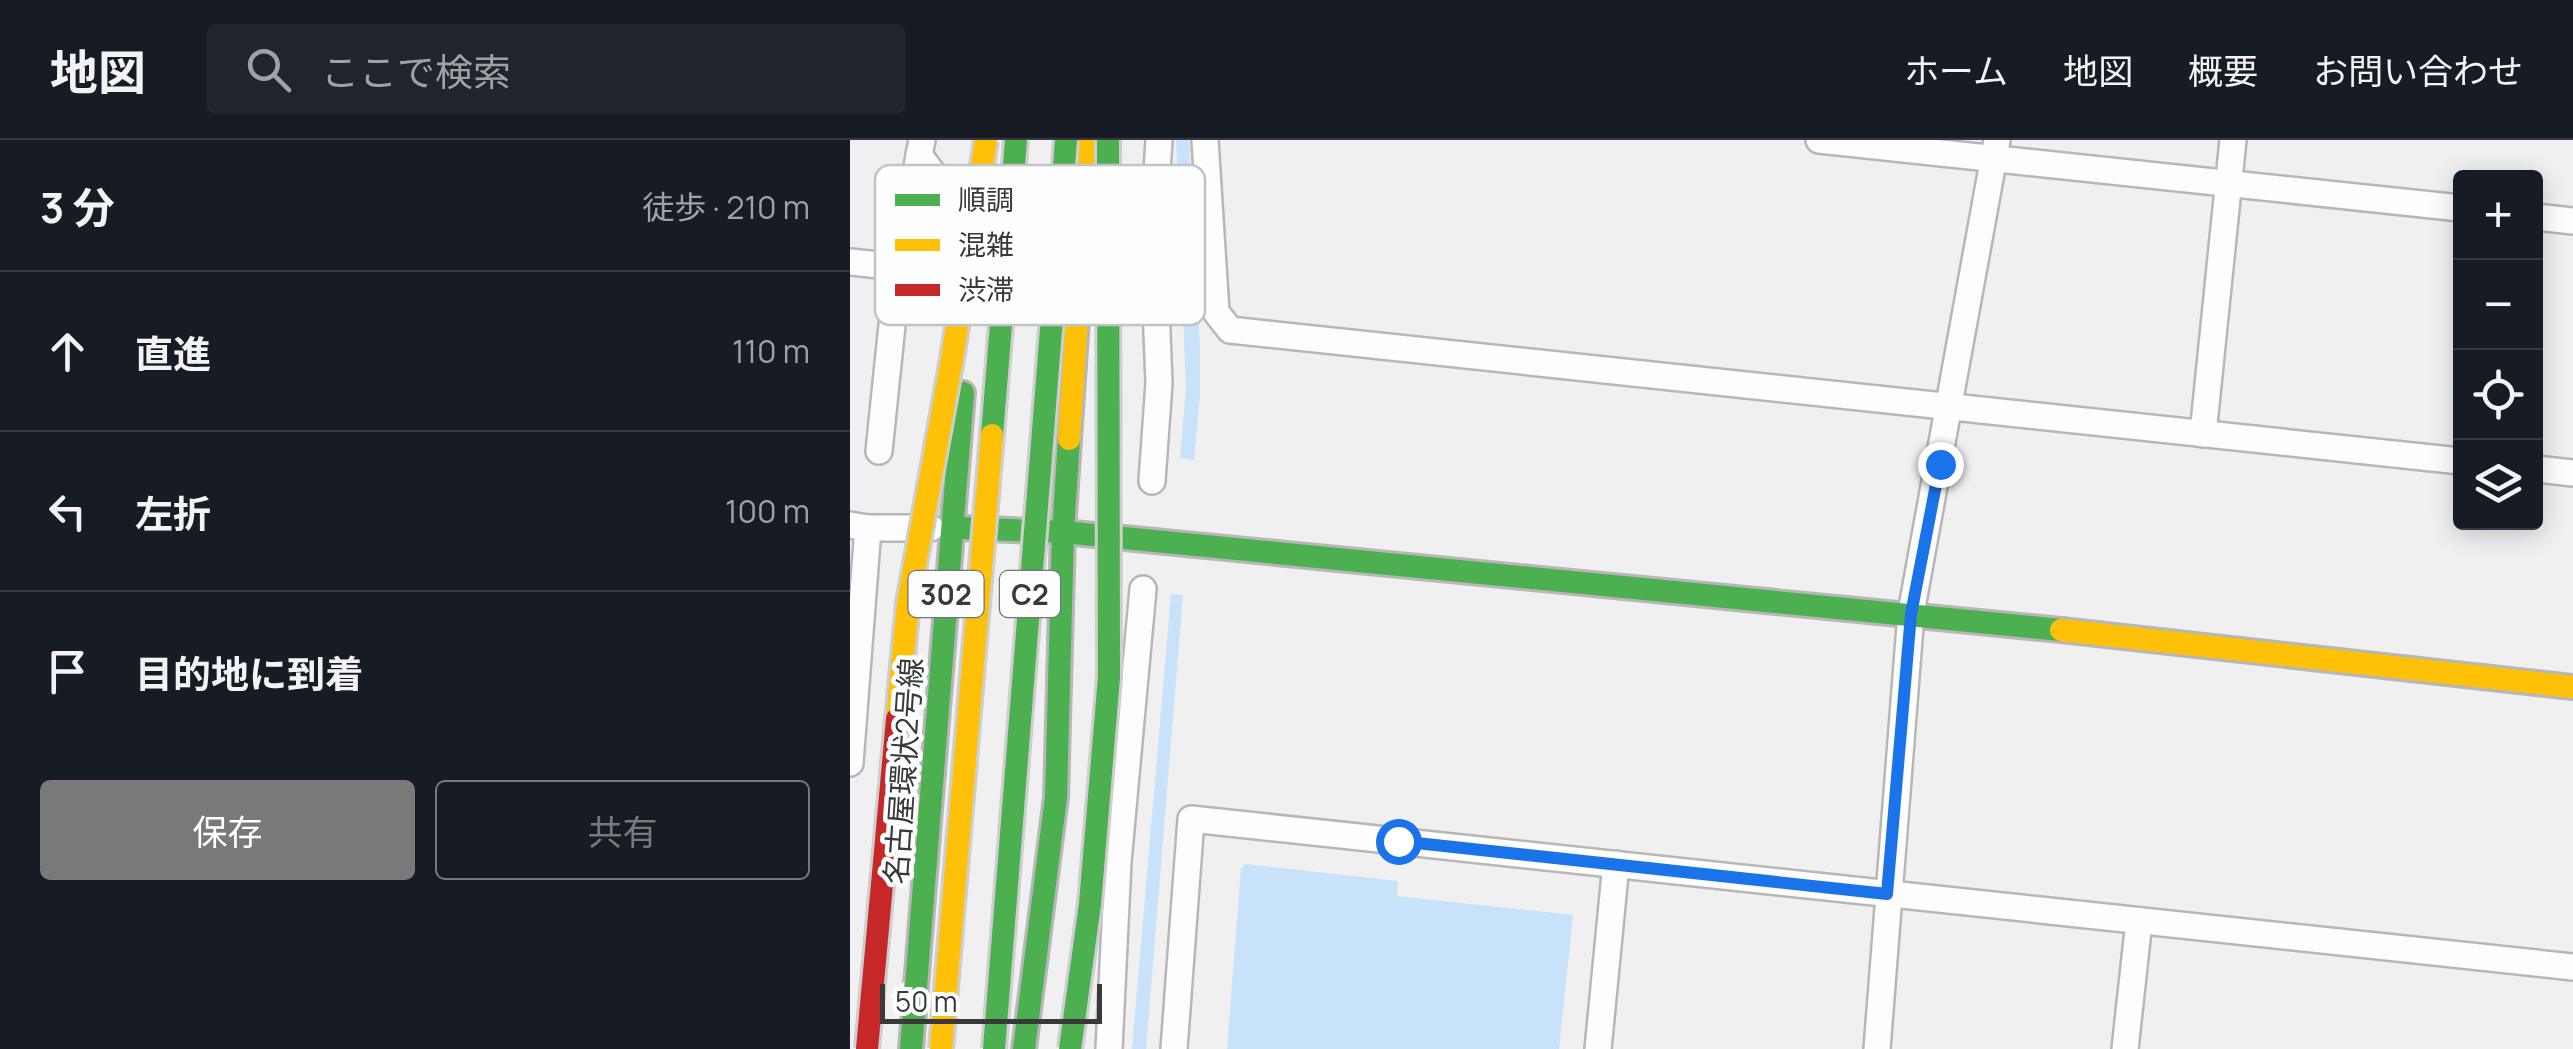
<!DOCTYPE html>
<html lang="ja">
<meta charset="utf-8">
<style>
body{margin:0;font-family:Manrope,"Noto Sans JP",sans-serif;background:#20242c;color:#f1f3f6}
.controls{position:absolute;right:30px;top:30px;display:grid;overflow:hidden;border-radius:10px;box-shadow:0 5px 25px #0003}
.controls button{width:90px;height:90px;display:grid;place-items:center;padding:0;border:0;border-bottom:2px solid #363941;background:#171b24;color:#f1f3f6;font:50px sans-serif}
.scale{position:absolute;left:30px;bottom:25px;width:222px;box-sizing:border-box;padding-left:10px;border:5px solid #39393a;border-top:0;font-size:28px;line-height:35px;white-space:nowrap;color:#39393a;-webkit-text-stroke:8px #fdfeff;paint-order:stroke}
.stop{position:absolute;width:30px;height:30px;margin:-22px;border:8px solid #1a73e8;border-radius:50%;background:#fff}
.stop.end{background:#1a73e8;border-color:#fff;box-shadow:0 2px 10px #0008}
.list{margin:0;padding:0;list-style:none}
h2{display:flex;justify-content:space-between;align-items:center;height:130px;margin:0;padding:0 40px;font-size:42px}
h2 small{font-size:32px;font-weight:400;color:#9ea1a6}
.list li{display:grid;grid-template-columns:65px 1fr auto;gap:30px;align-items:center;box-sizing:border-box;height:160px;padding:0 40px;border-top:2px solid #363941}
.list b{display:block;font-size:38px;white-space:nowrap}
.list em{font-size:32px;font-style:normal;color:#9ea1a6}
.actions{display:flex;gap:20px;padding:30px 40px}
.actions a{flex:1;padding:22px 0;border:2px solid #79797a;border-radius:10px;text-align:center;font-size:35px;color:#79797a}
.actions .main{background:#79797a;color:#fff}
.icon{flex:none;width:55px;height:55px;fill:none;stroke:currentColor;stroke-width:2;stroke-linecap:round;stroke-linejoin:round}
.map{position:relative;flex:none;width:1723px;height:909px;overflow:hidden}
header{display:flex;align-items:center;gap:60px;box-sizing:border-box;height:140px;padding:0 50px;background:#171b24;border-bottom:2px solid #363941}
header strong{font-size:48px}
nav{display:flex;gap:55px;margin-inline-start:auto;font-size:35px}
.search{width:700px;height:90px;background:#20242c;display:flex;align-items:center;gap:25px;box-sizing:border-box;padding:0 35px;border-radius:10px;color:#9ea1a6;font-size:38px}
main{display:flex}
aside{flex:1;background:#171b24}
.map>svg:first-child{display:block}
.water{fill:#c7e2f9}
.lines{fill:none;stroke-linecap:round;stroke-linejoin:round}
.street-casing{stroke:#b7b7b7;stroke-width:30}
.fast-casing{stroke:#b7b7b7;stroke-width:28}
.slow-casing{stroke:#b7b7b7;stroke-width:28}
.street{stroke:#fdfdfd;stroke-width:25}
.fast{stroke:#4caf50;stroke-width:22}
.slow{stroke:#ffc107;stroke-width:22}
.fast-bridge-casing{stroke:#cececf;stroke-width:28;stroke-linecap:butt}
.slow-bridge-casing{stroke:#cececf;stroke-width:28;stroke-linecap:butt}
.jam-bridge-casing{stroke:#cececf;stroke-width:28;stroke-linecap:butt}
.fast-bridge{stroke:#4caf50;stroke-width:22}
.slow-bridge{stroke:#ffc107;stroke-width:22}
.jam-bridge{stroke:#c62828;stroke-width:22}
.route{stroke:#1a73e8;stroke-width:12}
.labels{text-anchor:middle;dominant-baseline:central;stroke-width:9;stroke-linejoin:round;paint-order:stroke}
.shield{fill:#fdfeff;stroke:#747475;stroke-width:2.5}
.shield-label{font-size:28px;font-weight:bold;fill:#39393a}
.street-label{font-size:30px;fill:#39393a;stroke:#fdfeff}
.key{fill:#fdfeff;stroke:#c2c3c4;stroke-width:2.5}
.key-label{font-size:28px;fill:#39393a}
</style>
<header>
<strong>地図</strong>
<div class="search"><svg class="icon" aria-label="search" viewBox="0 0 24 24"><circle cx="10" cy="10" r="6"/><path d="M15 15l6 6"/></svg>ここで検索</div>
<nav><a>ホーム</a><a>地図</a><a>概要</a><a>お問い合わせ</a></nav>
</header>
<main>
<aside>
<h2>3 分<small>徒歩 · 210 m</small></h2>
<ul class="list">
<li><svg class="icon" aria-label="ahead" viewBox="0 0 24 24"><path d="M12 20V5M6 11l6-6 6 6"/></svg><div><b>直進</b></div><em>110 m</em></li>
<li><svg class="icon" aria-label="left" viewBox="0 0 24 24"><path d="M17 20v-9H6M10 6l-5 5 5 5"/></svg><div><b>左折</b></div><em>100 m</em></li>
<li><svg class="icon" aria-label="arrive" viewBox="0 0 24 24"><path d="M6 21V4h12l-3 4 3 4H6"/></svg><div><b>目的地に到着</b></div></li>
</ul>
<div class="actions"><a class="main">保存</a><a>共有</a></div>
</aside>
<div class="map">
<svg width="1723" height="909" viewBox="0 0 1723 909">
<rect width="100%" height="100%" fill="#f0f0f1"/>
<g class="water">
<path d="M326,0H339L350,206V256L344,320L330,318L336,249Z"/>
<path d="M321,454L333,455L296,909H282Z"/>
<path d="M396,724L548,741L547,756L723,775L709,909H377L391,728Z"/>
</g>
<g class="lines">
<defs>
<g id="street">
<path d="M355,0L366,172L380,190L1610,321"/>
<path d="M969,0L1610,68"/>
<path d="M69,15L123,87"/>
<path d="M1686,77L1723,81"/>
<path d="M0,122L48,127"/>
<path d="M1353,294L1383,0"/>
<path d="M29,311L48,127L72,0"/>
<path d="M1686,329L1723,333"/>
<path d="M302,341L309,243L303,92L309,0"/>
<path d="M0,385L18,388H81"/>
<path d="M0,623L18,388"/>
<path d="M259,909L268,722L293,449"/>
<path d="M324,909L341,679L1723,827"/>
<path d="M748,909L766,724"/>
<path d="M1027,909L1061,473L1147,0"/>
<path d="M1275,909L1289,781"/>
</g>
<g id="fast">
<path d="M112,388L213,392L1211,490"/>
<path d="M61,909L113,253"/>
<path d="M174,909L206,657L213,392L219,299"/>
</g>
<g id="slow">
<path d="M219,299L239,0"/>
<path d="M1211,490L1723,547"/>
</g>
</defs>
<use href="#street" class="street-casing"/>
<use href="#fast" class="fast-casing"/>
<use href="#slow" class="slow-casing"/>
<use href="#street" class="street"/>
<use href="#fast" class="fast"/>
<use href="#slow" class="slow"/>
<defs>
<g id="fast-bridge">
<path d="M142,295L166,0"/>
<path d="M144,909L216,0"/>
<path d="M220,909L240,764L259,537L258,0"/>
</g>
<g id="slow-bridge">
<path d="M47,579L58,463L102,219L136,0"/>
<path d="M91,909L142,295"/>
</g>
<path id="jam-bridge" d="M17,909L47,579"/>
</defs>
<use href="#fast-bridge" class="fast-bridge-casing"/>
<use href="#slow-bridge" class="slow-bridge-casing"/>
<use href="#jam-bridge" class="jam-bridge-casing"/>
<use href="#fast-bridge" class="fast-bridge"/>
<use href="#slow-bridge" class="slow-bridge"/>
<use href="#jam-bridge" class="jam-bridge"/>
</g>
<g class="lines">
<path class="route" d="M548,701L1037,754L1061,474L1090,324"/>
</g>
<g class="labels">
<g class="shield">
<rect x="58.5" y="431" width="75" height="46" rx="8"/>
<rect x="150" y="431" width="60" height="46" rx="8"/>
</g>
<g class="shield-label">
<text x="96" y="454">302</text>
<text x="180" y="454">C2</text>
</g>
<g class="street-label">
<text transform="translate(53 631) rotate(-86)">名古屋環状2号線</text>
</g>
</g>
<rect x="25" y="25" width="330" height="160" rx="15" class="key"/>
<rect x="45" y="54" width="45" height="12" fill="#4caf50"/>
<rect x="45" y="99" width="45" height="12" fill="#ffc107"/>
<rect x="45" y="144" width="45" height="12" fill="#c62828"/>
<g class="key-label">
<text x="108" y="70">順調</text>
<text x="108" y="115">混雑</text>
<text x="108" y="160">渋滞</text>
</g>
</svg>
<div class="controls">
<button>+</button>
<button>−</button>
<button><svg class="icon" aria-label="locate" viewBox="0 0 24 24"><circle cx="12" cy="12" r="6"/><path d="M12 2v4M12 18v4M2 12h4M18 12h4"/></svg></button>
<button><svg class="icon" aria-label="layers" viewBox="0 0 24 24"><path d="M12 4l9 5-9 5-9-5zM3 14l9 5 9-5"/></svg></button>
</div>
<div class="scale">50 m</div>
<div class="stop" style="left:548px;top:701px"></div>
<div class="stop end" style="left:1090px;top:324px"></div>
</div>
</main>
